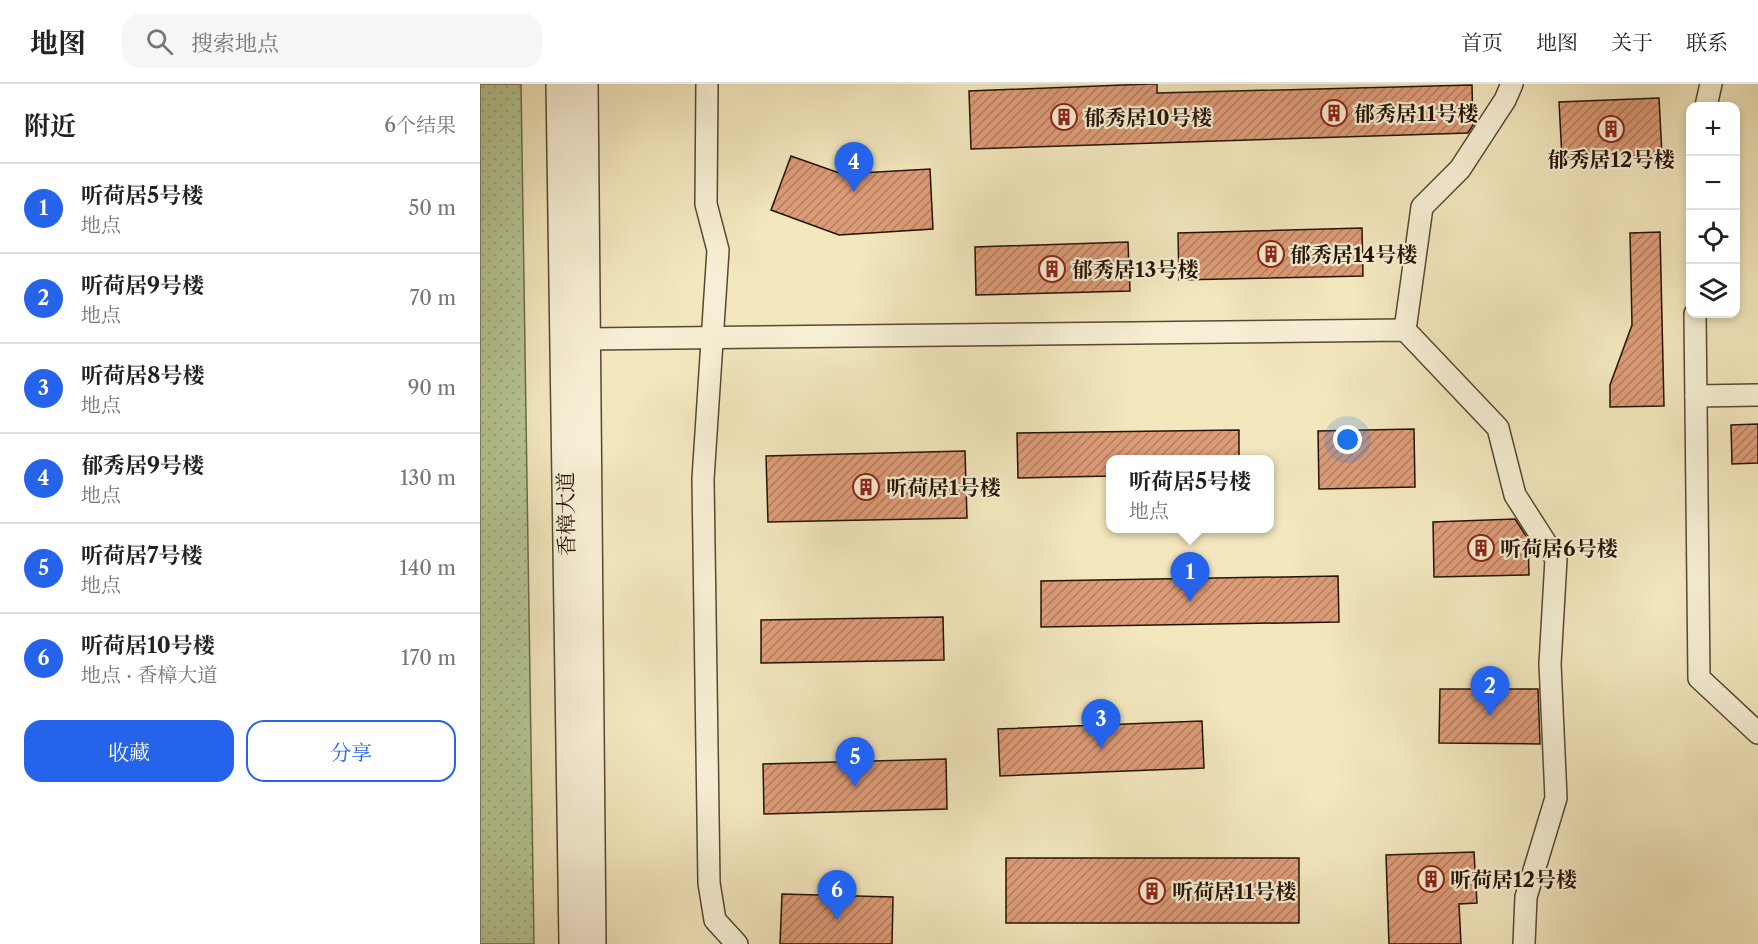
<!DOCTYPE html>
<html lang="zh">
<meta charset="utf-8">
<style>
body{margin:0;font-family:"Libre Caslon Text","Noto Serif SC",serif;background:#f6f6f6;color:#222}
.controls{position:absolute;right:18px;top:18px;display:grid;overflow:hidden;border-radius:12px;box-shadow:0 3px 9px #0003}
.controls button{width:54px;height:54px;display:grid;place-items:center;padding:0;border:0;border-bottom:2px solid #e0e0e0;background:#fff;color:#222;font:30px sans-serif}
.you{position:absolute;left:868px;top:356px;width:21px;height:21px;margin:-15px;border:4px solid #fff;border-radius:50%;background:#1a73e8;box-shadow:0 0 0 9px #1a73e833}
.badge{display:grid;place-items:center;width:39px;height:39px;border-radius:50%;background:#2563eb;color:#fff;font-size:20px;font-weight:700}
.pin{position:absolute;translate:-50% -50px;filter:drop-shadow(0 2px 3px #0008)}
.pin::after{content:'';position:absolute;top:32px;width:21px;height:18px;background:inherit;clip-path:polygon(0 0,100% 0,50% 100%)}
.popup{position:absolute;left:626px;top:371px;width:168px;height:78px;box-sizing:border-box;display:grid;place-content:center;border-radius:12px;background:#fff;filter:drop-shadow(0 2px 4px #0005);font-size:20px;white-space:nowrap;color:#767676}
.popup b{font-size:22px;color:#222}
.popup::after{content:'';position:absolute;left:50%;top:100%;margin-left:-12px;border:12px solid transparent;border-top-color:#fff}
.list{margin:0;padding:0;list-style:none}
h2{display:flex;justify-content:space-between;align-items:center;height:78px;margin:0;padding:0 24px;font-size:26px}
h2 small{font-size:20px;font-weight:400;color:#767676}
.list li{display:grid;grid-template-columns:39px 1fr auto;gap:18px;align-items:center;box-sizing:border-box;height:90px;padding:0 24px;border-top:2px solid #e0e0e0}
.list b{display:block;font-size:22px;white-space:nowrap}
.list p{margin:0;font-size:20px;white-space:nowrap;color:#767676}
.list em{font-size:20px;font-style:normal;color:#767676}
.actions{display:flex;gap:12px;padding:18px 24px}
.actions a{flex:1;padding:14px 0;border:2px solid #2563eb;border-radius:18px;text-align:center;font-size:21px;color:#2563eb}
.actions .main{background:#2563eb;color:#fff}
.icon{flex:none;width:33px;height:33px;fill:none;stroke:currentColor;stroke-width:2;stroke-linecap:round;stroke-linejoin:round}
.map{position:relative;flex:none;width:1278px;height:860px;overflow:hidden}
header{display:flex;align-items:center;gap:36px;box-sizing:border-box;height:84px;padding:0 30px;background:#fff;border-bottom:2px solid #e0e0e0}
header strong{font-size:28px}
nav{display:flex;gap:33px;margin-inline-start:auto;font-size:21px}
.search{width:420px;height:54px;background:#f6f6f6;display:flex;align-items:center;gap:15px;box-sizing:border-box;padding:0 21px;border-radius:18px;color:#767676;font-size:22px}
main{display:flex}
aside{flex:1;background:#fff}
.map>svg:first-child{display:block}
.park{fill:url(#park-dots);stroke:#6c6c4d;stroke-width:1.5}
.building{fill:url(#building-hatch);stroke:#231305;stroke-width:1.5}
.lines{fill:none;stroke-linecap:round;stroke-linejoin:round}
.minor-casing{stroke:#574833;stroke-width:24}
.tertiary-casing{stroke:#574833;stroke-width:30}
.minor{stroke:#f7efd5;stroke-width:21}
.tertiary{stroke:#f7efd5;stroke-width:27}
.labels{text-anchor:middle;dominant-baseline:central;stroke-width:4.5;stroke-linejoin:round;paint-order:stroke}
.poi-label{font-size:21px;font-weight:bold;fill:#231305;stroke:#f7efd5;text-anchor:start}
.street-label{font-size:21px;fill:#231305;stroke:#f7efd5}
</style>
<header>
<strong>地图</strong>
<div class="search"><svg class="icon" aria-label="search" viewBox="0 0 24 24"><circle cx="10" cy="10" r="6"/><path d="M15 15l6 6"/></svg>搜索地点</div>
<nav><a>首页</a><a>地图</a><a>关于</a><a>联系</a></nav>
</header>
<main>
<aside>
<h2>附近<small>6个结果</small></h2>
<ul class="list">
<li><span class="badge">1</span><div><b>听荷居5号楼</b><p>地点</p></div><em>50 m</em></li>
<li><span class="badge">2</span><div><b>听荷居9号楼</b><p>地点</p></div><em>70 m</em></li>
<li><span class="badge">3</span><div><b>听荷居8号楼</b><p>地点</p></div><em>90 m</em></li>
<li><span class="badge">4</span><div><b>郁秀居9号楼</b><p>地点</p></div><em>130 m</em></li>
<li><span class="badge">5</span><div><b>听荷居7号楼</b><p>地点</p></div><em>140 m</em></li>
<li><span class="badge">6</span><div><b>听荷居10号楼</b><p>地点 · 香樟大道</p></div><em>170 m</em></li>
</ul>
<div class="actions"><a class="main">收藏</a><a>分享</a></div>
</aside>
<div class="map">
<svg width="1278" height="860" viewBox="0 0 1278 860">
<defs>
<pattern id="park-dots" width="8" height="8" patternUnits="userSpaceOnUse" patternTransform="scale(1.5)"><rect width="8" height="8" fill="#b6c695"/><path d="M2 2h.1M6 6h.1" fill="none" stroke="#9ca97f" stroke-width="1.8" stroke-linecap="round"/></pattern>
<pattern id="building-hatch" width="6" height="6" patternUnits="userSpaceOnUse" patternTransform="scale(1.5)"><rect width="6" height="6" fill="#dd9c78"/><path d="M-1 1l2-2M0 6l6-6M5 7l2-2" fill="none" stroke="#b37e60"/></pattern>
</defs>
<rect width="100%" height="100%" fill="#f3e7be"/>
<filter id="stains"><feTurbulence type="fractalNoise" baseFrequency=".00333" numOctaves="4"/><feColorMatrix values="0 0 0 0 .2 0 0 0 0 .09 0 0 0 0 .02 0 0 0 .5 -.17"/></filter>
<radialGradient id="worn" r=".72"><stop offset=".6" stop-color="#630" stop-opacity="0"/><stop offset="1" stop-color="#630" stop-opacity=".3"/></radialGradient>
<path class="park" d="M0,0H41L54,860H0Z"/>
<g class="building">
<path d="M669,0H677V9L992,1L993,41L988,49L491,65L489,7Z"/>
<path d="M1179,14L1182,71L1082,74L1079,18Z"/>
<path d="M311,72L362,90L450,85L453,145L359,151L291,126Z"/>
<path d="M882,144L883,192L699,196L698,149Z"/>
<path d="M1180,148L1184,322L1130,323V301L1152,241L1150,149Z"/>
<path d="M648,158L650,207L496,211L495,163Z"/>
<path d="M1278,340V379L1252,380L1251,341Z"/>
<path d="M934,345L935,403L839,405L838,347Z"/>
<path d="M759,346V375H630V392L538,394L537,349Z"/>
<path d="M485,367L487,434L288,438L286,372Z"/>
<path d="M1035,435L1048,455L1049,491L954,493L953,438Z"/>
<path d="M858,492L859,538L561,543V497Z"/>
<path d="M463,533L464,576L281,579V536Z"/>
<path d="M960,605H1058L1060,660L959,659Z"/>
<path d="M722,637L724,684L520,692L518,645Z"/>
<path d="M466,675L467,725L284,730L283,680Z"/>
<path d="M994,768L997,819L979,820L981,860H909L906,771Z"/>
<rect x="526" y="774" width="293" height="65"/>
<path d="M302,810L413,813L412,860H300Z"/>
</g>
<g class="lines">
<defs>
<g id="minor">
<path d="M227,0L226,120L238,166L223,395L229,799L235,836L257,860"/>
<path d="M1226,22L1231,0"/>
<path d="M1215,230L1219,594L1278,649"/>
<path d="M925,246L942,123L980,85L1025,16L1032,0"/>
<path d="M106,255L925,246L1018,344L1035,411L1076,475L1070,580L1076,714L1046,813L1044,860"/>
<path d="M1216,312L1278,311"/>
</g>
<g id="tertiary">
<path d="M80,0L93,860"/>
<path d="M104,0L112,860"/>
</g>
</defs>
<use href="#minor" class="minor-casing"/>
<use href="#tertiary" class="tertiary-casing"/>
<use href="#minor" class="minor"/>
<use href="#tertiary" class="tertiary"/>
</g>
<defs>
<symbol id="building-ring" viewBox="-11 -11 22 22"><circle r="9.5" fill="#f7efd5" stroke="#8f2418" stroke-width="1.5"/><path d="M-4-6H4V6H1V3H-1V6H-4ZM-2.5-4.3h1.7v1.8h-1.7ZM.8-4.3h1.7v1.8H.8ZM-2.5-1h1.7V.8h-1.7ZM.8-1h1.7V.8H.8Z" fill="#8f2418"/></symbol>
</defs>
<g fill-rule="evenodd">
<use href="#building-ring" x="839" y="14" width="30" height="30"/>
<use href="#building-ring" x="569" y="18" width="30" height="30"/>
<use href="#building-ring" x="1116" y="30" width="30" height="30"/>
<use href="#building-ring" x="776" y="155" width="30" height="30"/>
<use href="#building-ring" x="557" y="170" width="30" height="30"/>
<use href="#building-ring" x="371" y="388" width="30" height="30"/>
<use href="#building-ring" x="986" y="449" width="30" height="30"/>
<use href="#building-ring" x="936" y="780" width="30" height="30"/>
<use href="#building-ring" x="657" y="792" width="30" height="30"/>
</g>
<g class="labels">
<g class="poi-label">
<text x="874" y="29">郁秀居11号楼</text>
<text x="604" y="33">郁秀居10号楼</text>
<text x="1131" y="75" text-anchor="middle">郁秀居12号楼</text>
<text x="810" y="170">郁秀居14号楼</text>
<text x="592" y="185">郁秀居13号楼</text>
<text x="406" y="403">听荷居1号楼</text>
<text x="1020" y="464">听荷居6号楼</text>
<text x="970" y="795">听荷居12号楼</text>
<text x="692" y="807">听荷居11号楼</text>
</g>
<g class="street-label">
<text transform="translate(86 430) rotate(-91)">香樟大道</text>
</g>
</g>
<rect width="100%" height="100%" filter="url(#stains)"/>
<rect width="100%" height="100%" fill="url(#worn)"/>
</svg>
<div class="controls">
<button>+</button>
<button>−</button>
<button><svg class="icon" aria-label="locate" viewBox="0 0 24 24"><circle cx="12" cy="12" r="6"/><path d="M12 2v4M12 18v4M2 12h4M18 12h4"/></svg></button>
<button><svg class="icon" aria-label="layers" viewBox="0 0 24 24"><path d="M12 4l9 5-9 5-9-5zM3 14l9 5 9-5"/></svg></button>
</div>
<div class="you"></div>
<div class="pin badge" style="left:710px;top:518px">1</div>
<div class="popup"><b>听荷居5号楼</b>地点</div>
<div class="pin badge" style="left:1010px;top:632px">2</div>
<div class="pin badge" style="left:621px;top:665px">3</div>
<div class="pin badge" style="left:374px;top:108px">4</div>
<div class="pin badge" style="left:375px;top:703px">5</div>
<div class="pin badge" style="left:357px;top:836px">6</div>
</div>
</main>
